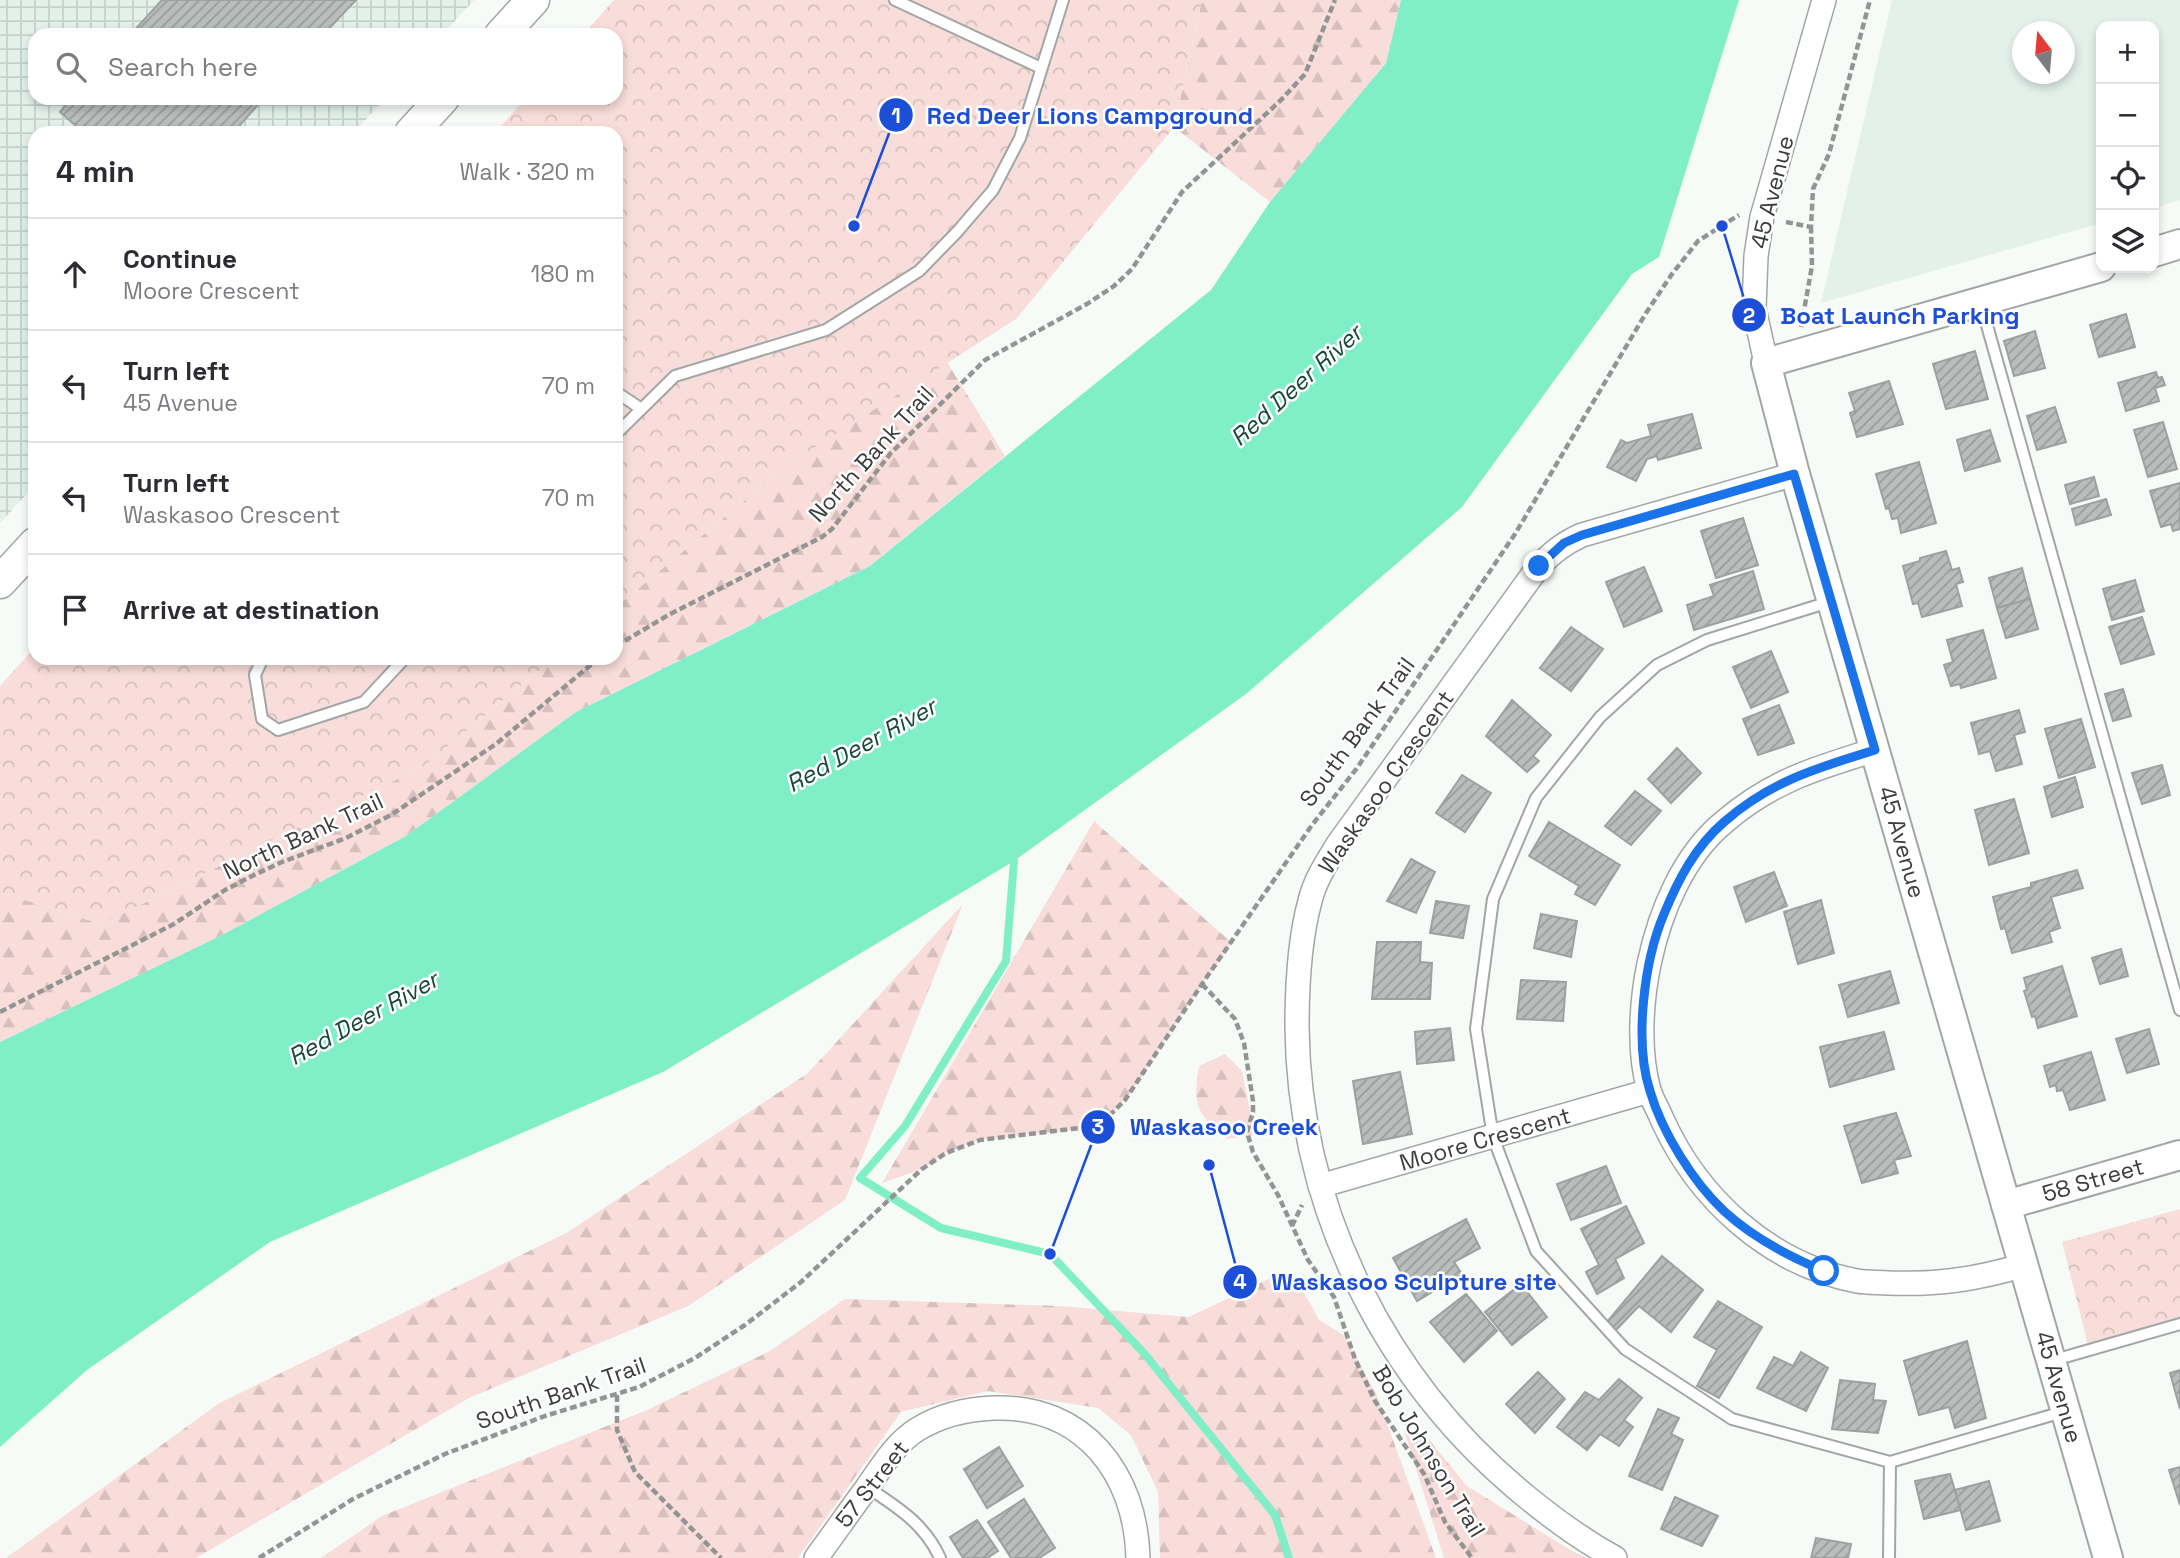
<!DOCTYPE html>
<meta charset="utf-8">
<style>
body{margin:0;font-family:"Space Grotesk",sans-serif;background:#f7f7f7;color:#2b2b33}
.controls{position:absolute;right:21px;top:21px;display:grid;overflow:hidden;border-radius:14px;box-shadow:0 4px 10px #0003}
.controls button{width:63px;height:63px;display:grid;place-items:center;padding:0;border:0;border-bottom:2px solid #e1e1e2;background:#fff;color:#2b2b33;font:35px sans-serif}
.compass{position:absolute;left:2012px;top:21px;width:63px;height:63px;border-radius:50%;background:#fff;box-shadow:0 4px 10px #0003;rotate:344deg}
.stop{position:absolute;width:21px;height:21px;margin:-16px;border:5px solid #1a73e8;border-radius:50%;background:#fff}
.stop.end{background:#1a73e8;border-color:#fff;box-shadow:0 2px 7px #0008}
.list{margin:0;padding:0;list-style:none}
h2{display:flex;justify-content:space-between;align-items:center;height:91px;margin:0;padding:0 28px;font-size:30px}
h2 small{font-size:23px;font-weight:400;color:#7c7c81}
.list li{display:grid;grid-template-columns:46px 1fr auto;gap:21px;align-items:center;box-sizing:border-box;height:112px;padding:0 28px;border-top:2px solid #e1e1e2}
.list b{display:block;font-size:26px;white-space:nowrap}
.list p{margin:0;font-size:23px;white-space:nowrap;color:#7c7c81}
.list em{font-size:23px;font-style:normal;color:#7c7c81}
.icon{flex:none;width:38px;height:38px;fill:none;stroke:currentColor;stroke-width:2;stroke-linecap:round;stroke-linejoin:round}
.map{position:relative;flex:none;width:2180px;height:1558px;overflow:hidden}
.search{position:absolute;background:#fff;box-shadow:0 4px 10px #0003;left:28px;top:28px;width:595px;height:77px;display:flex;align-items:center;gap:18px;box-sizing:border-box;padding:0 24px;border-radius:21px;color:#7c7c81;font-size:26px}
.panel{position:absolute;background:#fff;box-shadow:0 4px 10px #0003;left:28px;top:126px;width:595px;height:539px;border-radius:21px}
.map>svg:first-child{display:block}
.built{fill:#e4f1eb;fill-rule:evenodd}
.industrial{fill:url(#industrial-grid)}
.forest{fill:url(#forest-firs)}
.park{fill:url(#park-crowns)}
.water{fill:#80eec6}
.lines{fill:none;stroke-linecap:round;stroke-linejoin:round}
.stream{stroke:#80eec6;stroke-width:8}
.building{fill:url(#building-hatch);stroke:#9da19f;stroke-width:2}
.service-casing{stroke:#a2a7a5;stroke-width:14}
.minor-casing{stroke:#a2a7a5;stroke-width:26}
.tertiary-casing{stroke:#a2a7a5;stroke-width:32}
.secondary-casing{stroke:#a2a7a5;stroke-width:35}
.path{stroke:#929593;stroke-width:4.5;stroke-dasharray:7 3.5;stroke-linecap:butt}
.service{stroke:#fff;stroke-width:10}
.minor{stroke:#fff;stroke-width:23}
.tertiary{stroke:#fff;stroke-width:28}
.secondary{stroke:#fff;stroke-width:32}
.route{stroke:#1a73e8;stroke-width:9}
.labels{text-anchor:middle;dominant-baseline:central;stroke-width:5;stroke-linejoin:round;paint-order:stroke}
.street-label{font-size:23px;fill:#3b3c3c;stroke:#fff}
.water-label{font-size:24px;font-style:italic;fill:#174737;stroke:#fff}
.leader{fill:none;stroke:#1d4ed8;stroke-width:2.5}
.callout-dot{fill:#1d4ed8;stroke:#fff;stroke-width:2.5}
.mark-label{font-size:21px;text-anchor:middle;font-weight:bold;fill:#fff}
.callout-label{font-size:24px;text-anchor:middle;font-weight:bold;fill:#1d4ed8;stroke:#fff;stroke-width:5;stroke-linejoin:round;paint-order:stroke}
</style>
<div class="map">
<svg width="2180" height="1558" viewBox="0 0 2180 1558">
<defs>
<pattern id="industrial-grid" width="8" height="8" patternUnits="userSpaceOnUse" patternTransform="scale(1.75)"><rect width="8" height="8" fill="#e4f1eb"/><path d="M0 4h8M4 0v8" fill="none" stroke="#c4d0ca"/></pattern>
<pattern id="forest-firs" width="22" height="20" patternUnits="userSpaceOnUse" patternTransform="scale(1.75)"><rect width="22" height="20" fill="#f8ddda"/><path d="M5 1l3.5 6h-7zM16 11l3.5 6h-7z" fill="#d6bfbc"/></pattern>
<pattern id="park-crowns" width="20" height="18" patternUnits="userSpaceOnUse" patternTransform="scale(1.75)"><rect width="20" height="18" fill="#f8ddda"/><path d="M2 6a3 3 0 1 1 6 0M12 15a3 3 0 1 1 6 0" fill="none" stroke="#d6bfbc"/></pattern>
<pattern id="building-hatch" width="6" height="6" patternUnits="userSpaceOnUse" patternTransform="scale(1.75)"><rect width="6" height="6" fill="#b9bebc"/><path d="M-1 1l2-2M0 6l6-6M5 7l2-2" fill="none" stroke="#989c9a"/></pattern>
</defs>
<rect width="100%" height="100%" fill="#f6fbf8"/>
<path class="built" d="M1892,0H2180V200L2154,208V26H2101V223L1821,303ZM2022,32H2064V74H2022Z"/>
<path class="industrial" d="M0,0H474L442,35H35V98H385L354,133H35V485L0,523Z"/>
<g class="forest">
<path d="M1202,0H1401L1386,63L1270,202L1174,127Z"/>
<path d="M947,362L1005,456L870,566L576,712L406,836L220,936L0,1042V892L101,924L424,766L554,658H616V607L786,466Z"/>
<path d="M1094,821L1232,943L1202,984L1137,1083L1125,1100L1104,1121L1088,1127L1064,1131L980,1140L946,1153L922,1169L882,1183Z"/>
<path d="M963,904L845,1200L688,1306L469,1398L196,1558H6L218,1404L568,1232L808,1073Z"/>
<path d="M1225,1054L1242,1071L1255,1135L1227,1139C1197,1114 1192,1106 1199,1066Z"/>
<path d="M1279,1274L1305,1294L1319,1320L1345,1336L1377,1396L1436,1558H1160L1158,1492L1131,1435L1098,1408L988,1391L901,1412L798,1558H321L382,1516L647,1410L770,1351L845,1299L1060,1306L1189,1317Z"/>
<path d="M1404,1430L1422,1431L1467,1486L1572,1551L1587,1558H1444Z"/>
</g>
<g class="park">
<path d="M614,0H1202L1174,127L1016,319L786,466L616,607V133H495L526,98H616V35H583Z"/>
<path d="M35,647V658H554L424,766L101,924L0,892V686Z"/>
<path d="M2180,1209V1327L2090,1353L2062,1242Z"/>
</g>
<path class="water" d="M1401,0H1739L1659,257L1632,274L1462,507L1246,694L1014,861L663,1072L270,1242L87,1370L0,1447V1042L220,936L406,836L576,712L870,566L1211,290L1270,202L1386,63Z"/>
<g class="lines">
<path class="stream" d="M1010,852L1014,861L1006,961L905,1126L860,1178L941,1228L1050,1254L1143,1352L1275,1515L1289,1558"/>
</g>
<g class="building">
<path d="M162,0H356L323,35H130Z"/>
<path d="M72,98H264L233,133H84L60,112Z"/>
<path d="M2126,314L2135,347L2099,357L2090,325Z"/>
<path d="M2035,331L2045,368L2014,376L2004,341Z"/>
<path d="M1975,351L1988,399L1946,409L1933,364Z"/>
<path d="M2156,372L2158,378L2162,377L2165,385L2155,388L2159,401L2126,411L2118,383Z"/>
<path d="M1889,381L1903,424L1857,437L1850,413L1855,411L1849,393Z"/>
<path d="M2055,407L2066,442L2037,450L2027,416Z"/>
<path d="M1692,414L1701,448L1658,460L1657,456L1647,459L1636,481L1607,467L1621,440L1627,443L1651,436L1648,425Z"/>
<path d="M2163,422L2177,469L2148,477L2134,430Z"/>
<path d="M1990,430L2000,461L1965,471L1957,440Z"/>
<path d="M1919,462L1936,523L1901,533L1898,518L1892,519L1889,508L1886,509L1876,474Z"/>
<path d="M2094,477L2099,496L2070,504L2065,485Z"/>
<path d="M2180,483V529L2173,531L2171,524L2161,527L2150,491Z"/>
<path d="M2106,499L2111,515L2076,525L2072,509Z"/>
<path d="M1743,518L1758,565L1716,578L1701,531Z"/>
<path d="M1946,551L1952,570L1959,568L1963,582L1956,584L1962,606L1922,617L1918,603L1913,604L1903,566L1920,561V558Z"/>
<path d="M1644,567L1662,611L1624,627L1606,582Z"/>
<path d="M2022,568L2030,599L1997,608L1989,578Z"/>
<path d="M1753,571L1764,609L1694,630L1687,605L1714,596L1710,585Z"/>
<path d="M2135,580L2144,611L2112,620L2103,589Z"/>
<path d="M2030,599L2038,629L2006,638L1997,608Z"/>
<path d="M2142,617L2154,654L2121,664L2109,627Z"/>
<path d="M1571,627L1603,649L1571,691L1540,668Z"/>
<path d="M1983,630L1996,678L1961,688L1960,684L1951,686L1944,665L1953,662L1947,640Z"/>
<path d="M1771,651L1788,692L1751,708L1733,667Z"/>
<path d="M2123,689L2131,716L2113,721L2105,694Z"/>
<path d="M1512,700L1551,735L1533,756L1539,761L1527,772L1486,736Z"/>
<path d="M1779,705L1794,743L1758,755L1743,719Z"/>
<path d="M2019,710L2025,732L2014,735L2022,764L1996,771L1990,751L1979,754L1971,723Z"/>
<path d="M2081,719L2095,767L2059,778L2045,729Z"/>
<path d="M1677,748L1701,773L1671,803L1648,779Z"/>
<path d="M2162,765L2170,795L2142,804L2132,773Z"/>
<path d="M1462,775L1491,793L1465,832L1436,813Z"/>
<path d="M2075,777L2083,807L2052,817L2044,787Z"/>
<path d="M1635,791L1661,811L1631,845L1605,826Z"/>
<path d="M2014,799L2029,853L1989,865L1975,810Z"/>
<path d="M1549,822L1620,865L1595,905L1575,894L1579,886L1529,856Z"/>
<path d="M1411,859L1435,872L1416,913L1387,901Z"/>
<path d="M2077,870L2083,888L2051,897L2060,928L2049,932L2052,942L2012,953L2005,928L2001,929L1993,897L2031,887V883Z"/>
<path d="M1774,872L1787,906L1746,922L1734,887Z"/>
<path d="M1821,900L1834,953L1798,964L1784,912Z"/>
<path d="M1436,901L1469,906L1463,938L1430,933Z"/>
<path d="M1541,914L1577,921L1571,957L1534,948Z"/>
<path d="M1377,942H1421L1420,962L1432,963L1430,999H1372Z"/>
<path d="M2121,949L2128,976L2100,984L2092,958Z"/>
<path d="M2062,966L2077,1016L2038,1028L2035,1016L2032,1017L2024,991L2027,990L2024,978Z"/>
<path d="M1890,971L1899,1003L1848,1017L1839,985Z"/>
<path d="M1521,980L1566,982L1563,1021L1517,1019Z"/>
<path d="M1450,1028L1454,1060L1417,1064L1415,1032Z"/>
<path d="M2149,1029L2159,1064L2127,1073L2116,1039Z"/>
<path d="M1884,1032L1894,1069L1830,1087L1820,1047Z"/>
<path d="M2091,1052L2105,1100L2070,1110L2063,1090L2057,1091L2056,1085L2050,1087L2044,1066Z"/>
<path d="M1400,1072L1412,1134L1363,1144L1353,1081Z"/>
<path d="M1896,1113L1911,1156L1894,1160L1898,1173L1862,1183L1844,1126Z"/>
<path d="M1606,1166L1621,1203L1571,1220L1557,1184Z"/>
<path d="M1626,1206L1644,1243L1615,1259L1624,1278L1597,1294L1586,1272L1599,1265L1581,1229Z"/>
<path d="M1466,1219L1480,1248L1454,1262L1462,1274L1417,1301L1393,1258Z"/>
<path d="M1662,1256L1703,1290L1671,1332L1639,1306L1616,1330L1607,1322Z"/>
<path d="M1521,1284L1547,1317L1512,1345L1485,1312Z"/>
<path d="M1466,1294L1497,1331L1464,1362L1430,1322Z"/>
<path d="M1718,1301L1762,1327L1719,1398L1697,1386L1717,1350L1694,1337Z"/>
<path d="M1967,1341L1986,1418L1955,1428L1949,1407L1919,1415L1904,1361Z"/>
<path d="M1801,1352L1828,1368L1806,1411L1757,1388L1774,1357L1793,1366Z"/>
<path d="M2180,1370V1409L2170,1373Z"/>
<path d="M1538,1372L1565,1399L1535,1433L1506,1404Z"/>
<path d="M1619,1379L1642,1398L1624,1420L1633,1427L1619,1446L1600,1434L1587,1450L1557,1427L1585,1392L1599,1400Z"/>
<path d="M1840,1380L1875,1384L1873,1400L1886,1401L1878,1433L1832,1429Z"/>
<path d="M1658,1409L1679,1418L1671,1434L1683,1440L1662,1490L1629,1476Z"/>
<path d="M999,1447L1023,1486L987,1508L964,1469Z"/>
<path d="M2180,1467V1505L2169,1470Z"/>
<path d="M1950,1474L1961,1510L1924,1519L1915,1481Z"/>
<path d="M1989,1481L2000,1521L1966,1530L1955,1490Z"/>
<path d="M1675,1497L1718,1516L1702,1546L1661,1529Z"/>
<path d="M1024,1499L1055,1548L1039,1558H1011L988,1522Z"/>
<path d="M977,1520L998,1551L987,1558H963L950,1537Z"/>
<path d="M1816,1538L1851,1544L1848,1558H1811Z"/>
</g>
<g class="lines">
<defs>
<g id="service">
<path d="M895,0L1041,68"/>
<path d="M1981,304L2180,1010"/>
<path d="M616,392L640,408"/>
<path d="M616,434L675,376L826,330L919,271L957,232L993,190L1020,138L1063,0"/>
<path d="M1829,602L1707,640L1657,665L1600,717L1536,798L1493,899L1476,1029L1493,1137L1536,1251L1625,1349L1732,1419L1890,1462L2066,1411"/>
<path d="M263,658L255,675L262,719L278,730L364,702L405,658"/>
<path d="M2051,1361L2180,1324"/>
<path d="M867,1487C897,1507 925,1524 940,1558"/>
<path d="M1889,1558L1890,1462"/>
</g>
<g id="minor">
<path d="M1766,363L1754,308L1756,256L1762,217L1824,0"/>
<path d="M1875,750C1816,768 1772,781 1724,822C1683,856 1660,912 1649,964C1641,1003 1638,1051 1649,1090C1652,1100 1658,1109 1662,1119C1698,1199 1769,1264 1857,1281C1868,1283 1879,1282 1889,1283C1937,1285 1978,1279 2024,1265"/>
<path d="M1320,1186L1649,1091"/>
<path d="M816,1558C833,1535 849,1512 866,1489C881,1468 895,1443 918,1429C941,1415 968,1409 994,1408C1084,1405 1136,1474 1138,1558"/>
<path d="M1615,1558C1584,1541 1555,1520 1528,1498C1386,1383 1299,1210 1297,1027C1297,985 1299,941 1310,901C1315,880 1327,862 1338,844L1539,566C1553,552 1564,543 1582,535L1795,474"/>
</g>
<g id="tertiary">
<path d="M2154,252L2180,244"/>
<path d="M2101,267L1766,363L1795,474L2108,1558"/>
<path d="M2006,1205L2180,1155"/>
</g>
<g id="secondary">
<path d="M501,35L533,0"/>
<path d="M411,133L443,98"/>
<path d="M0,582L35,544"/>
</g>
</defs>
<use href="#service" class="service-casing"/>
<use href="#minor" class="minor-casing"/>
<use href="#tertiary" class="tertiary-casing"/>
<use href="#secondary" class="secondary-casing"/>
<g class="path">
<path d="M1786,222L1811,227L1813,189L1829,154L1870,0"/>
<path d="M1801,327L1812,266L1811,227"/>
<path d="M616,646L670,614L822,537L832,529L890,454L985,360L1087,304L1114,286L1132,269L1182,192L1281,100L1305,74L1335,0"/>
<path d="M1202,984L1235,1019L1244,1043L1253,1101V1112L1247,1132L1253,1152L1278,1195L1308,1260L1334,1297L1355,1359L1375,1401L1424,1474L1445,1522L1472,1558"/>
<path d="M0,1012L174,924L225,890L254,875L282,862L346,838L391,815L496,744L599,658"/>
<path d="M1292,1226L1302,1205"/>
<path d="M617,1395V1430L635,1472L721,1558"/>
<path d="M259,1558L353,1499L445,1454L545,1416L639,1387L695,1358L745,1325L801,1282L922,1169L946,1153L980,1140L1088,1127L1104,1121L1125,1100L1202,984L1312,825L1357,768L1515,534L1646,313L1672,274L1698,241L1739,215"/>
</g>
<use href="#service" class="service"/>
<use href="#minor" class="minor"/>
<use href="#tertiary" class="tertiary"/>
<use href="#secondary" class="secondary"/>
</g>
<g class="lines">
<path class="route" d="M1539,566L1564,543L1582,535L1794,474L1875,750C1817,768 1771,781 1724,822C1695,847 1678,880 1664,914C1644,961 1634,1042 1650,1091C1662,1132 1693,1182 1724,1211C1753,1238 1788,1256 1824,1271"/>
</g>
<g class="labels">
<g class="street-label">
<text transform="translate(1772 192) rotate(-76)">45 Avenue</text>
<text transform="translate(871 454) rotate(-48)">North Bank Trail</text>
<text transform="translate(1357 732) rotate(-54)">South Bank Trail</text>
<text transform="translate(1386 782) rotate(-55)">Waskasoo Crescent</text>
<text transform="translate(303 836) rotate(-25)">North Bank Trail</text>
<text transform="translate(1902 842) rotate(74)">45 Avenue</text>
<text transform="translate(1485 1139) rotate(-16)">Moore Crescent</text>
<text transform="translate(2093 1180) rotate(-16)">58 Street</text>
<text transform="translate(2059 1387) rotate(74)">45 Avenue</text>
<text transform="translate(561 1393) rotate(-19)">South Bank Trail</text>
<text transform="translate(1429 1451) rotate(59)">Bob Johnson Trail</text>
<text transform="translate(872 1484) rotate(-52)">57 Street</text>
</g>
<g class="water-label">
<text transform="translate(1296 385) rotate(-42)">Red Deer River</text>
<text transform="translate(861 745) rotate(-29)">Red Deer River</text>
<text transform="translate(363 1018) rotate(-29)">Red Deer River</text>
</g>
</g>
<path class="leader" d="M854 226L896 115M1722 226L1749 315M1050 1254L1098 1127M1209 1165L1240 1282"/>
<g class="callout-dot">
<circle cx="854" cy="226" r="7"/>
<circle cx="1722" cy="226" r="7"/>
<circle cx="1050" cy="1254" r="7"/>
<circle cx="1209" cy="1165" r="7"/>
<circle cx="896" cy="115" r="18"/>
<circle cx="1749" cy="315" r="18"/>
<circle cx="1098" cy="1127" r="18"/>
<circle cx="1240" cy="1282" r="18"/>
</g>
<g class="mark-label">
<text x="896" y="123">1</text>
<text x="1749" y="323">2</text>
<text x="1098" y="1134">3</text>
<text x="1240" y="1289">4</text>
</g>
<g class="callout-label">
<text x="1090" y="124">Red Deer Lions Campground</text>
<text x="1900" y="324">Boat Launch Parking</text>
<text x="1224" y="1135">Waskasoo Creek</text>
<text x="1414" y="1290">Waskasoo Sculpture site</text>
</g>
</svg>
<div class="controls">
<button>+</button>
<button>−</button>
<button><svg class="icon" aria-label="locate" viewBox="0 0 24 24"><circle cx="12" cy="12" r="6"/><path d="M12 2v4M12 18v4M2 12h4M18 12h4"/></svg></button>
<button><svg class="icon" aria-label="layers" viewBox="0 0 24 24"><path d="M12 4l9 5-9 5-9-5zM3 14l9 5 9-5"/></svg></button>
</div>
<svg class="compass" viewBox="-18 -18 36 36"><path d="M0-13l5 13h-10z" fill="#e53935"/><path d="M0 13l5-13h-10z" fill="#7c7c81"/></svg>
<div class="stop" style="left:1824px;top:1271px"></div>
<div class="stop end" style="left:1539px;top:566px"></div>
<div class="search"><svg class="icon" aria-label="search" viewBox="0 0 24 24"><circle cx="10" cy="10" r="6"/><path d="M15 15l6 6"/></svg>Search here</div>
<section class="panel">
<h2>4 min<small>Walk · 320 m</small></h2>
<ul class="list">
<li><svg class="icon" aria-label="ahead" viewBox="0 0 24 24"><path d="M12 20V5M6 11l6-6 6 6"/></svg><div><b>Continue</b><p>Moore Crescent</p></div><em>180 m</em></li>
<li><svg class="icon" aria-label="left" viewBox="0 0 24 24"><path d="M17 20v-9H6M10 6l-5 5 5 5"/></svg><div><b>Turn left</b><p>45 Avenue</p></div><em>70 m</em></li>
<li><svg class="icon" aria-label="left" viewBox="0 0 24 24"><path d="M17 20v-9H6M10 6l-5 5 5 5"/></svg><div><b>Turn left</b><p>Waskasoo Crescent</p></div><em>70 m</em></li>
<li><svg class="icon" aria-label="arrive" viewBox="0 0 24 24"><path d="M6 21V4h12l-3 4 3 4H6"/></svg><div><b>Arrive at destination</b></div></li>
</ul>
</section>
</div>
